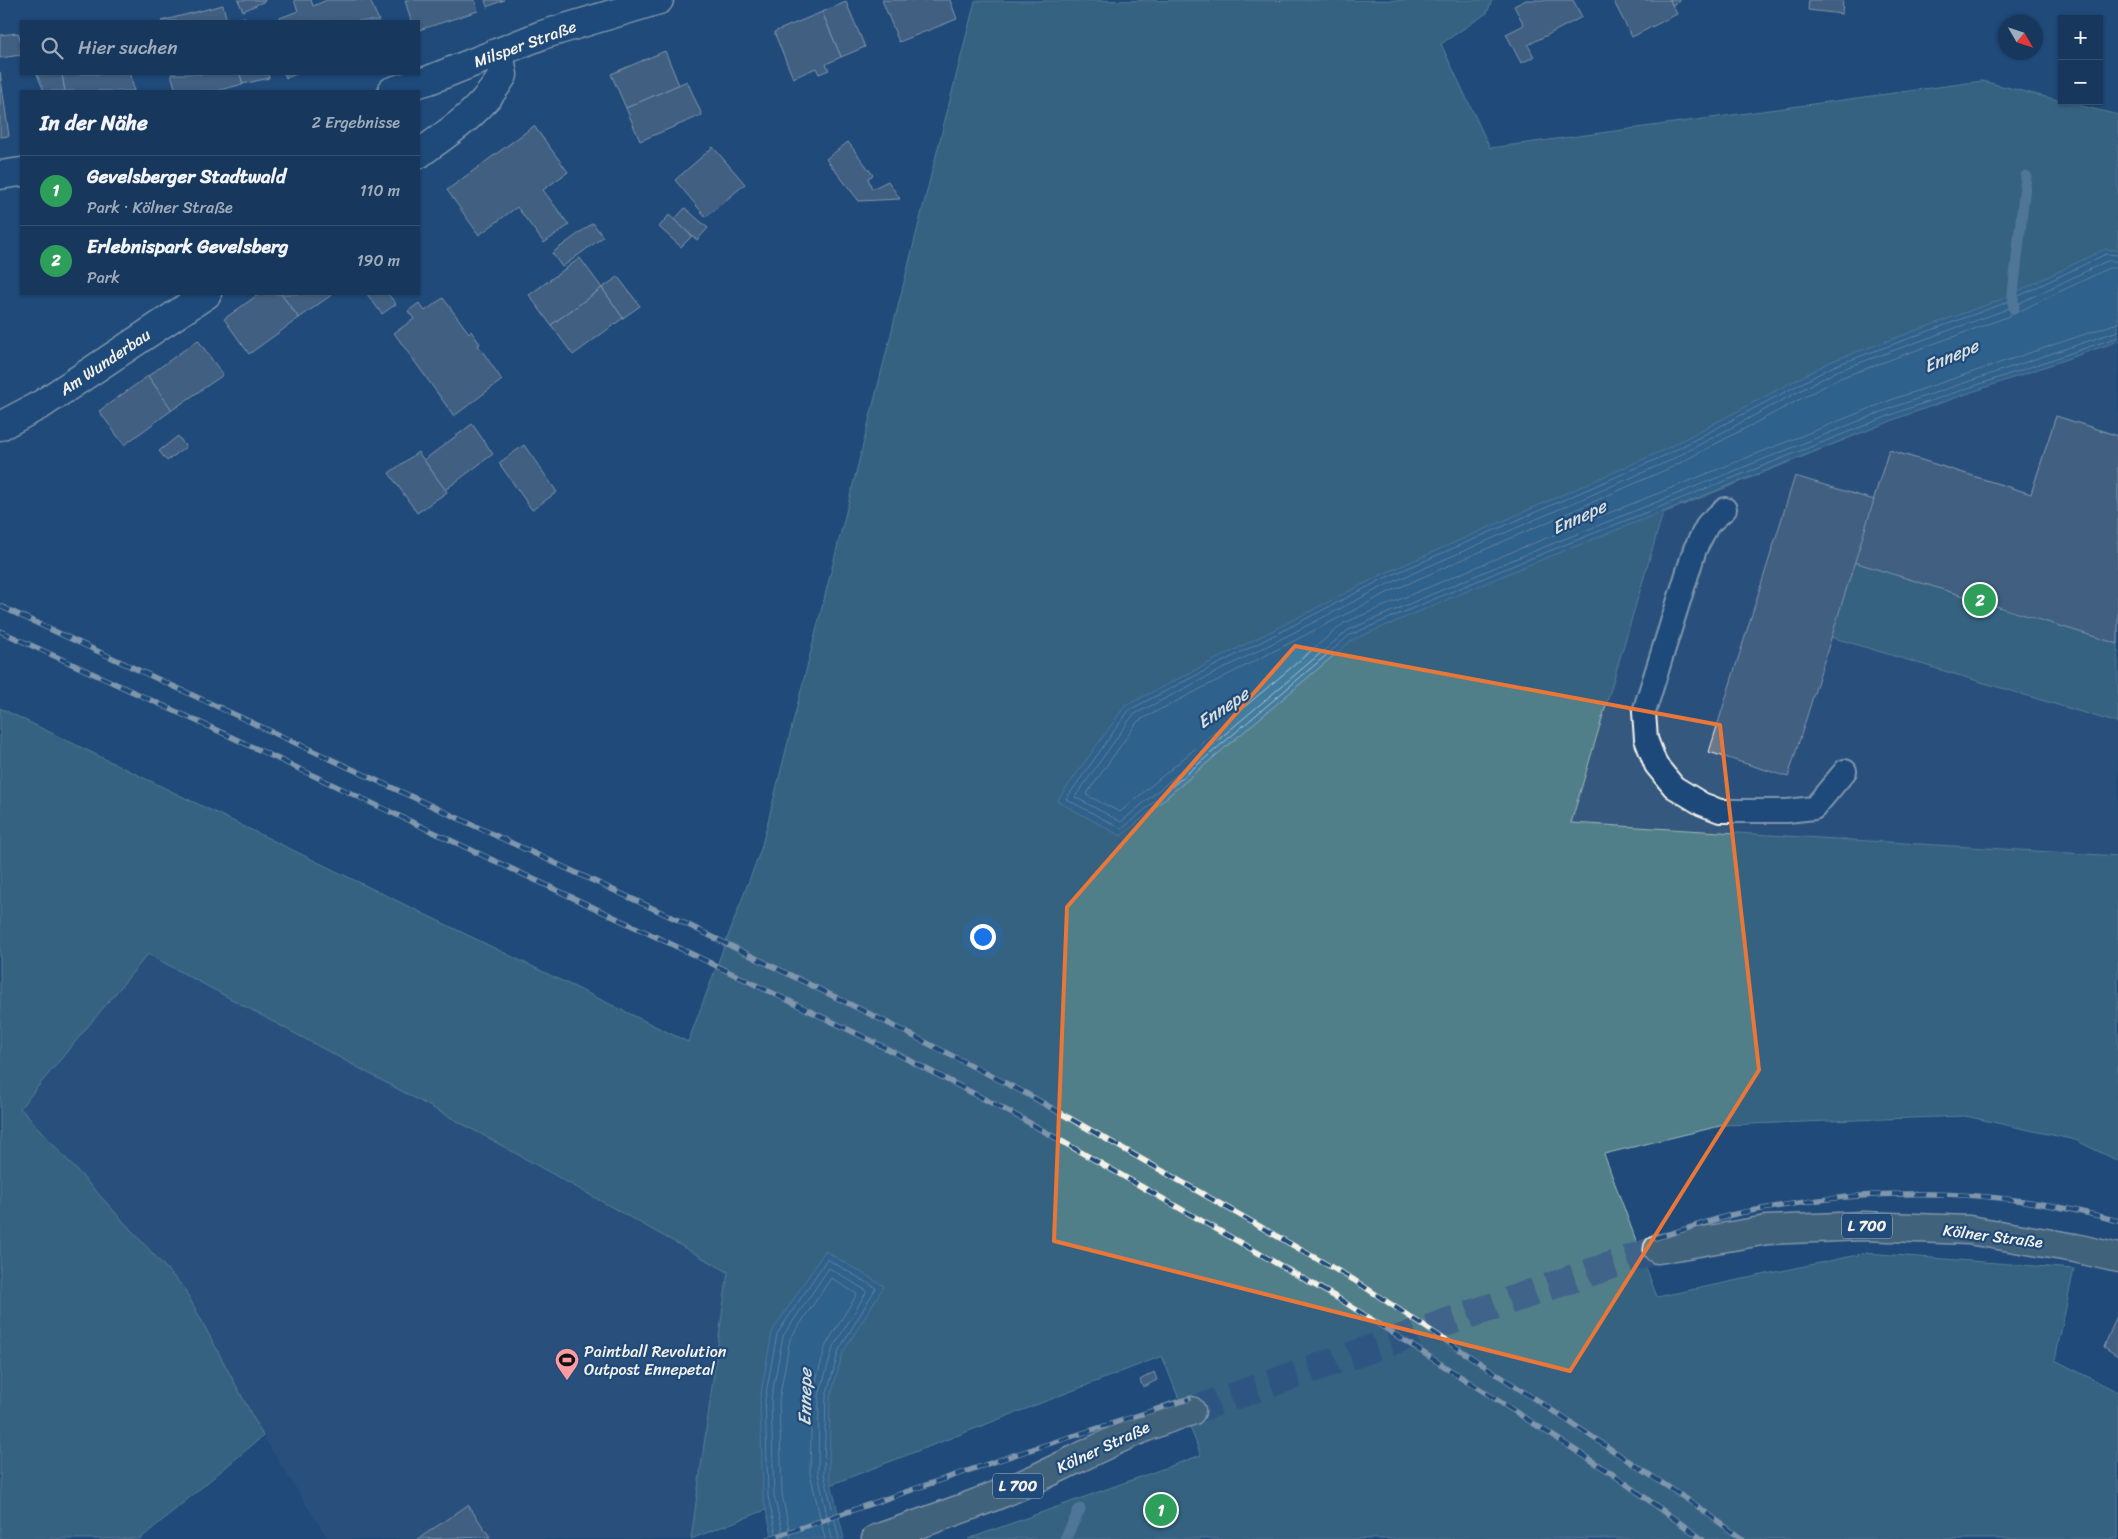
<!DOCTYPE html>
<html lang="de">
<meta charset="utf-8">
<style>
body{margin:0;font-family:Sriracha,sans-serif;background:#244365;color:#f1f3f6}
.controls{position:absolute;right:15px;top:15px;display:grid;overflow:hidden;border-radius:0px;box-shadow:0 1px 4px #0004}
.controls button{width:45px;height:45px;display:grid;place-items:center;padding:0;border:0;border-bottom:1px solid #365272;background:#17385c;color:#f1f3f6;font:25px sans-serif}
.compass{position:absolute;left:1998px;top:15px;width:45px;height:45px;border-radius:50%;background:#17385c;box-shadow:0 1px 4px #0004;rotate:129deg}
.you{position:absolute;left:982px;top:936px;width:18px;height:18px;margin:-12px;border:4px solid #fff;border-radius:50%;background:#1a73e8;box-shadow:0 0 0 8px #1a73e833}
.badge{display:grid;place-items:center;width:32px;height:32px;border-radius:50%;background:#e797bd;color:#fff;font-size:16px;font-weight:700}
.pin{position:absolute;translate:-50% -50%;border:2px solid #fff;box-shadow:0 1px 5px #0006}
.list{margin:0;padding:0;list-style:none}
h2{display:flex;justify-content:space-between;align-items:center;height:65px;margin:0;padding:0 20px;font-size:21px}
h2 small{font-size:16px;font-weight:400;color:#9eacbb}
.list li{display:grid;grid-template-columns:32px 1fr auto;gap:15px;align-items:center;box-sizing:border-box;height:70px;padding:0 20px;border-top:1px solid #365272}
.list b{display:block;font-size:19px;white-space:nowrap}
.list p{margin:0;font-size:16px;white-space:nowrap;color:#9eacbb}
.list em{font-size:16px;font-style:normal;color:#9eacbb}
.icon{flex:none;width:28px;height:28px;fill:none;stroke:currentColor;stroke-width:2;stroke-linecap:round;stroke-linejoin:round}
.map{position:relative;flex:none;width:2118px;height:1539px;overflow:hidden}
.search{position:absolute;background:#17385c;box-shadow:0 1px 4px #0004;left:20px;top:20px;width:400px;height:55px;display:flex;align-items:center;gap:12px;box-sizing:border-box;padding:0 18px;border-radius:0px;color:#9eacbb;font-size:19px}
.panel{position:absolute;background:#17385c;box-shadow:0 1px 4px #0004;left:20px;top:90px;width:400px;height:205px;border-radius:0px}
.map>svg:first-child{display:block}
.built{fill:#36587f}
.green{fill:#517f89;stroke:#a2b8b8}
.water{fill:#437b9f;stroke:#8aaabc}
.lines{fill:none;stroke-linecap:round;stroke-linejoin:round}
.shore{stroke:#adc2cb;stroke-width:1}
.stream{stroke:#8aaabc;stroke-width:11}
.building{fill:#6b788a;stroke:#f4f1e8}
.primary-tunnel{stroke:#3f638a;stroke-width:28;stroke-dasharray:28 14;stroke-linecap:butt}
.service-casing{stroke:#f4f1e8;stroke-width:26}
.minor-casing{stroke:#f4f1e8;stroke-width:31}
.primary-casing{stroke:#f4f1e8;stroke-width:31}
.service{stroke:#1f4a7a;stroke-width:22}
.minor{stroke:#1f4a7a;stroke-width:28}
.primary{stroke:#6c7f7c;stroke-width:28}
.rail-casing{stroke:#f4f1e8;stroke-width:5.5}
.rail{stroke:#1f4a7a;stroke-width:4;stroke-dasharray:11;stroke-linecap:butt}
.marked{fill:none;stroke:#ea7738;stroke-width:4;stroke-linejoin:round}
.labels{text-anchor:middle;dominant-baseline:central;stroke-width:4.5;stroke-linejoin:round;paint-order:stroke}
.shield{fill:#1f4a7a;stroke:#b4bfc7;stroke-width:1}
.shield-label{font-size:15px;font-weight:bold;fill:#f4f1e8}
.street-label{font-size:16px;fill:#f4f1e8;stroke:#1f4a7a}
.poi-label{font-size:16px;fill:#f4f1e8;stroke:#1f4a7a;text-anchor:start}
.water-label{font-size:18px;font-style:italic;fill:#d9dfdd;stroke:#1f4a7a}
</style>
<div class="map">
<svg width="2118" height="1539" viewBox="0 0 2118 1539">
<rect width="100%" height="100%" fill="#1f4a7a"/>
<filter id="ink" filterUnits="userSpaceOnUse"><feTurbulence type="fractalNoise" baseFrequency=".02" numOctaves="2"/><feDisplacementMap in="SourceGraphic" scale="10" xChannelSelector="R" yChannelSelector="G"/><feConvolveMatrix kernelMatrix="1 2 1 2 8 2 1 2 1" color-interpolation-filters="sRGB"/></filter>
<g filter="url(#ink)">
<g class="built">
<path d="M2118,341V856L1571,823L1663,513L1903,416Z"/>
<path d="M148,954L481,1134L728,1272L691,1539H328L263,1436L184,1288L20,1108Z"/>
</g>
<g class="green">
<path d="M1492,0L1487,13L1441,44L1490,148L1982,81L2118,115V341L1903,416L1663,513L1571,823L2118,856V1161L2075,1140L1965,1116L1724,1125L1604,1154L1657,1297L1867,1253L2074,1269L2055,1360L2118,1392V1539H968L1201,1455L1162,1356L691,1539L728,1272L481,1134L148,954L20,1108L184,1288L263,1436L140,1539H0V708L688,1042L761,849L975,1Z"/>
<path d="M2056,416L2118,436V723L1831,637L1889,450L2031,494Z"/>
</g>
<g class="water">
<path d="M2105,249L2118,250V341L1903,416L1521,568L1352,640L1121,836L1057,801L1125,706L1381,575L1664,450L1832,361L2000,300Z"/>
<path d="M825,1251L884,1286L843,1352L830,1398L829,1473L844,1539H773L763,1497L760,1399L772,1332Z"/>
</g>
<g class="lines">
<g class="shore">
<path d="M2118,255L2106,254L2002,304L1834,366L1666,455L1383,579L1129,710L1066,799L1122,829L1350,635L1519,563L1901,411L2118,337"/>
<path d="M2118,261H2107L2005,310L1837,371L1669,461L1386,585L1133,715L1075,797L1121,822L1348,630L1517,558L1899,405L2118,331"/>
<path d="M2118,268H2109L2007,317L1840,378L1672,467L1389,592L1138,721L1086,795L1120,812L1344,623L1514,551L1896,398L2118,323"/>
<path d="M777,1539L768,1496L765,1399L777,1334L827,1259L876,1288L839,1350L826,1397L824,1473L839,1539"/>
<path d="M784,1539L774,1495L771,1400L783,1336L829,1268L867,1291L833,1348L819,1396L818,1473L832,1539"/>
<path d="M791,1539L782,1494L779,1400L790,1339L831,1278L857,1294L826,1345L812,1395L810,1473L825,1539"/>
</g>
<g class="stream">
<path d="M2014,309L2013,294L2026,176"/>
<path d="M1065,1539L1080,1509"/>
</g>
</g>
<g class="building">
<path d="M238,0H265V1L243,11Z"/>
<path d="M294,0H311L313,6L327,0H370L379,21H272L298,11Z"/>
<path d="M405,0H475L478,11L419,30V21H411Z"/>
<path d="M485,0H504L487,7Z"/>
<path d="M882,0H950L957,19L899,42Z"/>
<path d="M1526,0H1573L1582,17L1528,45L1534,57L1521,63L1506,34L1524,25L1514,6Z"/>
<path d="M1613,0H1670L1677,14L1632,37Z"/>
<path d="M1670,0H1681L1672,5Z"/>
<path d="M1809,0H1843L1842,14L1808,10Z"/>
<path d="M846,2L865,47L841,57L822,12Z"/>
<path d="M223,5L227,21H161Z"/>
<path d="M822,12L841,57L826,64L829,70L819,74L816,68L793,78L774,32Z"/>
<path d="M245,17L247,21H227Z"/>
<path d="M18,33L21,42V55L0,58V35Z"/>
<path d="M665,51L679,85L626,108L611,74Z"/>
<path d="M0,72L9,136L0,137Z"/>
<path d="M37,74H62L65,91H44Z"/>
<path d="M62,74H131L134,91H65Z"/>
<path d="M171,74H240L243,84L216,91H176Z"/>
<path d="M240,74H268L269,78L243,84Z"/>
<path d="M284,74H297L286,78Z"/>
<path d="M687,81L702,115L640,141L626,108Z"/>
<path d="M534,126L568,172L543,190L569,225L544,243L517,207L479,235L447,190Z"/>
<path d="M848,142L873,175L868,178L872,189L888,181L900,199L859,201L826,159Z"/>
<path d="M713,147L745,184L706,217L675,180Z"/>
<path d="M685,208L708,228L697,240L674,220Z"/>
<path d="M669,215L692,236L681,247L659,227Z"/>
<path d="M593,223L603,237L562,267L552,253Z"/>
<path d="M580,258L602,288L551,325L529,295Z"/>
<path d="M618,277L640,306L623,318L602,288Z"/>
<path d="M602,288L623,318L573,355L551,325Z"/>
<path d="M259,294H281L299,318L249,354L224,319Z"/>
<path d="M281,294H333L299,318Z"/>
<path d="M367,294H388L396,304L382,314Z"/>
<path d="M443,298L469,333L471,331L480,344L478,345L502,380L454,416L394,333L414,319L408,311L419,303L425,311Z"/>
<path d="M198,340L223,375L172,410L148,376Z"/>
<path d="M148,376L172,410L124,445L99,411Z"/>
<path d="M2056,416L2118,436V644L1854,562L1889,450L2031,494Z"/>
<path d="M472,424L493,454L445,490L424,460Z"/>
<path d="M178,436L186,447L167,461L159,451Z"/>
<path d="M524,445L557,492L532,510L499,463Z"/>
<path d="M418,452L447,492L417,513L389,473Z"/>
<path d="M1795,476L1874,500L1788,777L1709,752Z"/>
<path d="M2118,1313V1356L2104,1347Z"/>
<path d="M1154,1372L1157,1380L1143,1387L1140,1380Z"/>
<path d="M468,1505L490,1537L418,1539Z"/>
</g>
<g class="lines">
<path class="primary-tunnel" d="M1191,1411L1658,1249"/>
<defs>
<path id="service" d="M1725,509L1708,524L1695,549L1644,712L1646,739L1656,765L1674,787L1702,804L1720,811H1787L1814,808L1845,771"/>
<g id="minor">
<path d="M392,91L429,80L542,35L659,0"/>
<path d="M419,154C453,129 481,112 503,75L499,52"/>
<path d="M0,175L21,172"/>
<path d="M0,426L42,404L207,294"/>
</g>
<g id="primary">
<path d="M1658,1249L1767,1230L1863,1226L1969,1230L2075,1248L2118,1258"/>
<path d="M876,1539C930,1520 985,1502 1037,1478C1088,1454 1137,1427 1191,1411"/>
</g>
</defs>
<use href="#service" class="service-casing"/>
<use href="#minor" class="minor-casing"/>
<use href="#primary" class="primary-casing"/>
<use href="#service" class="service"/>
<use href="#minor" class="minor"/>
<use href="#primary" class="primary"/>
<defs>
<g id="rail">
<path d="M0,606L678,920L880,1019L1027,1094L1354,1280L1697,1506L1742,1539"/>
<path d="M0,631L225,734L669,943L870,1040L1019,1117L1341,1300L1614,1475L1702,1539"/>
<path d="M1655,1238C1681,1231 1706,1222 1731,1215C1747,1211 1764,1209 1780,1206C1891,1186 2009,1190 2118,1221"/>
<path d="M768,1539L1014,1455L1189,1399"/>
</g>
</defs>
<use href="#rail" class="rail-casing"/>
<use href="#rail" class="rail"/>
</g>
</g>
<path d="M0 0H2118V1539H0ZM1295,646L1720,725L1759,1070L1570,1371L1054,1241L1067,907Z" fill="#1f4a7a" fill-opacity=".55" fill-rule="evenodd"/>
<path class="marked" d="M1295,646L1720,725L1759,1070L1570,1371L1054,1241L1067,907Z"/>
<defs>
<symbol id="stadium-pin" viewBox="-11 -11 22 30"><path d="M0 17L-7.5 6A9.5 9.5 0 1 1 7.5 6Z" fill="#ff9aa2" stroke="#1f4a7a"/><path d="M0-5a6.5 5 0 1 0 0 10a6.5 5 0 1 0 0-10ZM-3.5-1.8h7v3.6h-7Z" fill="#111"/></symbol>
</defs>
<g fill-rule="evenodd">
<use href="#stadium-pin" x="553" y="1346" width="28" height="38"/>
</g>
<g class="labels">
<g class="shield">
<rect x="1842" y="1213.5" width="50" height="25" rx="4"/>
<rect x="993" y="1473.5" width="50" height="25" rx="4"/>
</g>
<g class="shield-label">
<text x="1867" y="1226">L 700</text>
<text x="1018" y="1486">L 700</text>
</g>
<g class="street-label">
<text transform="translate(525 44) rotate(-20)">Milsper Straße</text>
<text transform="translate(105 362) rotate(-34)">Am Wunderbau</text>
<text transform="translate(1993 1236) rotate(7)">Kölner Straße</text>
<text transform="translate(1103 1447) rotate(-25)">Kölner Straße</text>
</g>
<g class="poi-label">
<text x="584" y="1351">Paintball Revolution<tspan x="584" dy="18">Outpost Ennepetal</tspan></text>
</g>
<g class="water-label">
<text transform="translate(1951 356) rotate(-23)">Ennepe</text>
<text transform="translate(1579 517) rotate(-25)">Ennepe</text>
<text transform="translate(1223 708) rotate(-34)">Ennepe</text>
<text transform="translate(805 1397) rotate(-89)">Ennepe</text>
</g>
</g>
</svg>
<div class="controls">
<button>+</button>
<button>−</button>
</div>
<svg class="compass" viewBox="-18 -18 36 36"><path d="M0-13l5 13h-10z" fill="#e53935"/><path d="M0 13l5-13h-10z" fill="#9eacbb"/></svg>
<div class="you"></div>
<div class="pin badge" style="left:1161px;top:1510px;background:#2e9e5b">1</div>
<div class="pin badge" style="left:1980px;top:600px;background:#2e9e5b">2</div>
<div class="search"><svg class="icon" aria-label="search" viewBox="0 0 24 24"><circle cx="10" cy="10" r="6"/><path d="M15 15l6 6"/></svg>Hier suchen</div>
<section class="panel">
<h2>In der Nähe<small>2 Ergebnisse</small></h2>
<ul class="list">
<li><span class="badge" style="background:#2e9e5b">1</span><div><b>Gevelsberger Stadtwald</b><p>Park · Kölner Straße</p></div><em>110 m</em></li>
<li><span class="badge" style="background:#2e9e5b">2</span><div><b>Erlebnispark Gevelsberg</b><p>Park</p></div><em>190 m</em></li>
</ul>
</section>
</div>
